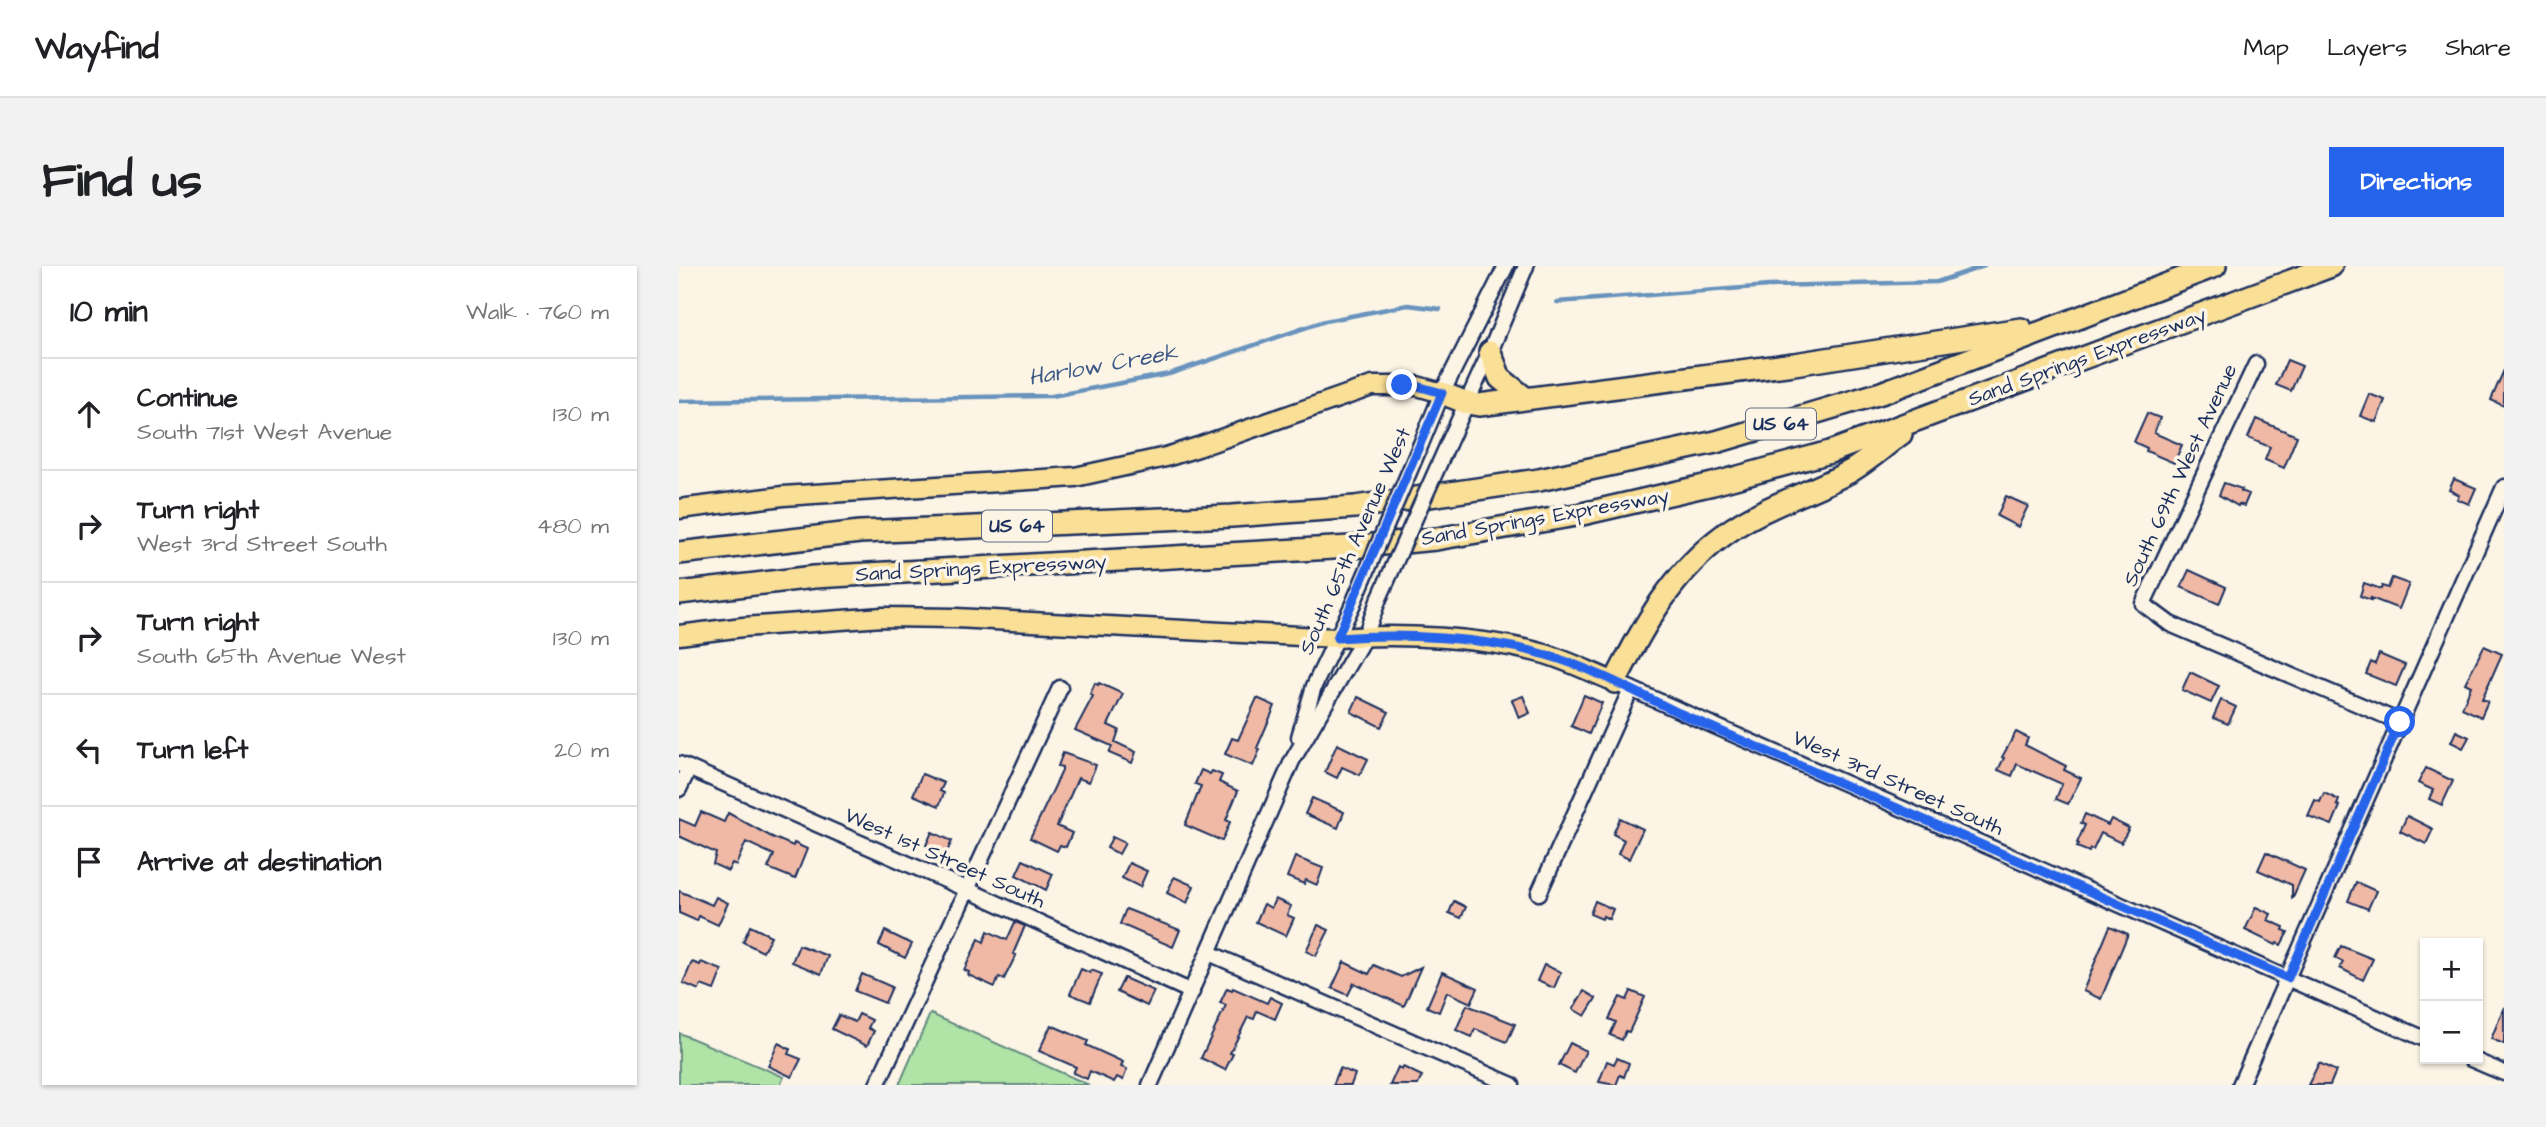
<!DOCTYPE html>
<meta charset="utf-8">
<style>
body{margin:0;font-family:"Architects Daughter",sans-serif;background:#f2f2f2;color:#202124}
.controls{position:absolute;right:21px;bottom:21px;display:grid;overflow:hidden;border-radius:0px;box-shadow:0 2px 5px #0004}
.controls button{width:63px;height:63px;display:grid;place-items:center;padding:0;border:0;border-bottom:2px solid #e0e0e0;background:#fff;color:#202124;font:35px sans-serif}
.stop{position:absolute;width:21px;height:21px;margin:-16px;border:5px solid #2563eb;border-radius:50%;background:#fff}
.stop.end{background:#2563eb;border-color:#fff;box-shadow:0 2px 7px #0008}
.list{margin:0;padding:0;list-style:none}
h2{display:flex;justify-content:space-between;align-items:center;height:91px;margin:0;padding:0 28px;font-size:30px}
h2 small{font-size:23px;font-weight:400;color:#757577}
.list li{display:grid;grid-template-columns:46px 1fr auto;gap:21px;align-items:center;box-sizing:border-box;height:112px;padding:0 28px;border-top:2px solid #e0e0e0}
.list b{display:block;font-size:26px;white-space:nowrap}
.list p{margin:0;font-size:23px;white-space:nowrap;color:#757577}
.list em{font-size:23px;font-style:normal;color:#757577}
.icon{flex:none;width:38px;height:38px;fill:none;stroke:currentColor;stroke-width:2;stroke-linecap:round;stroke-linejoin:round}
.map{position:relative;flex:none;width:1825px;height:819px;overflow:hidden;border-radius:0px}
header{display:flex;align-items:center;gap:42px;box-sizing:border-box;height:98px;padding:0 35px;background:#fff;border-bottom:2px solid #e0e0e0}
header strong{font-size:33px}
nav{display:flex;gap:38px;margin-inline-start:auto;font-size:24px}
.intro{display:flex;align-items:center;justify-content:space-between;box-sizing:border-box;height:168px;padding:0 42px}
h1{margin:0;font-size:49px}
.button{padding:18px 32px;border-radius:0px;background:#2563eb;color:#fff;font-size:24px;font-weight:700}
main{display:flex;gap:42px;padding:0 42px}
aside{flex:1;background:#fff;border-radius:0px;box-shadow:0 2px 5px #0004}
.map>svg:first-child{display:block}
.green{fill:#afe4a6;stroke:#658a82;stroke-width:2}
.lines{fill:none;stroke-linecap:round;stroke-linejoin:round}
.stream{stroke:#6993bd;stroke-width:4.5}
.building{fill:#f0b9a5;stroke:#1b2f5e;stroke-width:2}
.minor-casing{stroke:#1b2f5e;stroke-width:19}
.major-casing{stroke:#1b2f5e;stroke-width:23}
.highway-casing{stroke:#1b2f5e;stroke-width:26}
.minor{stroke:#fcf5e5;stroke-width:14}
.major{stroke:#fadf96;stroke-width:18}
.highway{stroke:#fadf96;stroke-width:21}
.minor-bridge-casing{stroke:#1b2f5e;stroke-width:19;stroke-linecap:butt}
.minor-bridge{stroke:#fcf5e5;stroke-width:14}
.route{stroke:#2563eb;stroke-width:9}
.labels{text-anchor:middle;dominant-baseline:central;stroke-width:7;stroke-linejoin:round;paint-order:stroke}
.shield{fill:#fcf5e5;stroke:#5e6a86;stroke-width:2}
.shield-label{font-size:19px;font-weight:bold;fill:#1b2f5e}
.street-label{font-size:21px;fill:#1b2f5e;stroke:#fcf5e5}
.water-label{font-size:23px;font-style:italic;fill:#3c5886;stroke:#fcf5e5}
</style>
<header>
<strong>Wayfind</strong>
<nav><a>Map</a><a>Layers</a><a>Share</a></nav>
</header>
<div class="intro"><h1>Find us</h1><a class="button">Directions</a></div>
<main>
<aside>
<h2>10 min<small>Walk · 760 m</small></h2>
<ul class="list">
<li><svg class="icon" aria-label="ahead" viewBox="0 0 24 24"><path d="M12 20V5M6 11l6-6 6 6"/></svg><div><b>Continue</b><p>South 71st West Avenue</p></div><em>130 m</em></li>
<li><svg class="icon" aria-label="right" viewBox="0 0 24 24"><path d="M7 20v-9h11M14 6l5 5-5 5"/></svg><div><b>Turn right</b><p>West 3rd Street South</p></div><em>480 m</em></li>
<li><svg class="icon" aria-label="right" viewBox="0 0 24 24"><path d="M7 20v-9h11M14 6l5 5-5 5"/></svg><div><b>Turn right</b><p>South 65th Avenue West</p></div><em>130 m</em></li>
<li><svg class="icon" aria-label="left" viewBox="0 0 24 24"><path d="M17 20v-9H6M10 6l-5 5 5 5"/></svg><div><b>Turn left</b></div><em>20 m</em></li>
<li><svg class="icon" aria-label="arrive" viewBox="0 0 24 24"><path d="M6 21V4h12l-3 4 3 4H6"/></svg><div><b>Arrive at destination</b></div></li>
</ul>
</aside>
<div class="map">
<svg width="1825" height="819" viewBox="0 0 1825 819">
<rect width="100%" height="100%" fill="#fcf5e5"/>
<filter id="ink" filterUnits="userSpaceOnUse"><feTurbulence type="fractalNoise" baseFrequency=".0143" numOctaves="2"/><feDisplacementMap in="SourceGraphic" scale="14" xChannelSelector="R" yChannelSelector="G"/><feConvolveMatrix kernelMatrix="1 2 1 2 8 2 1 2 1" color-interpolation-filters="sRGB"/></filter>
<g filter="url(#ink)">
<g class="green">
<path d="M251,748H252L410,819H220Z"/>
<path d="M0,767L105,811L101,819H0Z"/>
</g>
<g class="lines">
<g class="stream">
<path d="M878,36L1090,20L1258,16L1305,0"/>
<path d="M0,135L373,130L490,108L646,55L729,39L761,43"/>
</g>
</g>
<g class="building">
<path d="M1608,94L1623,100L1612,125L1597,119Z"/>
<path d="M1825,104V140L1812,134Z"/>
<path d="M1690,128L1706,134L1697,156L1681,150Z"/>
<path d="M1468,147L1481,152L1475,167L1503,179L1495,197L1467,185L1468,182L1455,176Z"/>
<path d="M1577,153L1618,170L1605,202L1586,194L1591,181L1569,172Z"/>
<path d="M1775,213L1797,222L1790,238L1778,233L1780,229L1770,224Z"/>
<path d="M1545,217L1563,223L1562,225L1570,228L1565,240L1560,238L1559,240L1540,229Z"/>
<path d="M1327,230L1349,240L1339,261L1318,250Z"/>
<path d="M1510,304L1547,321L1540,338L1502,321Z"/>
<path d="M1713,312L1730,318L1720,343L1692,332V334L1681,330L1685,317L1702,323L1703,320L1709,322Z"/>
<path d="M1805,380L1823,388L1803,433L1809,435L1802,451L1783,442L1792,420L1786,417Z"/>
<path d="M1700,388L1726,399L1717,420L1687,408L1692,396L1696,398Z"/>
<path d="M1511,406L1540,420L1532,437L1503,424Z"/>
<path d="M416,417L419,419L420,417L444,428L429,459L440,464L436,476L457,486L453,497L430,487L433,480L396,464L414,430L411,428Z"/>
<path d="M905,429L923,437L910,468L892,460Z"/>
<path d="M844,430L851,447L840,452L833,434Z"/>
<path d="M679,431L710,446L702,461L672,446Z"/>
<path d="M578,432L596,440L578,482L581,483L574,500L546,488L553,472L559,474Z"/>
<path d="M1542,434L1557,441L1549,458L1534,452Z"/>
<path d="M1777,465L1790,471L1784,482L1772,476Z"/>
<path d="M1337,466L1349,472L1346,479L1387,500L1385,504L1402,512L1389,538L1377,533L1383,518L1338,498L1333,510L1319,504L1325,492L1323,491Z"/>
<path d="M658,478L689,493L681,509L663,501L658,512L646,506Z"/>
<path d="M384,487L417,499L410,516L399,512L378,560L393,567L387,581L381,579L378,585L351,572L383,505V501L379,500Z"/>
<path d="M1747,502L1774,515L1763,539L1750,533L1754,524L1739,517Z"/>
<path d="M522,504L531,508L533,505L543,509L540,516L559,525L547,554L551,556L543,575L506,559L522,520L516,518Z"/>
<path d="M243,508L265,517L261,525L265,527L260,540L234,529Z"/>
<path d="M1645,527L1660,534L1658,539L1661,540L1653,559L1629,550L1636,534L1641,536Z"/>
<path d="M633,532L665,546L659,562L626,548Z"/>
<path d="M22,546L45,556L49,547L91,570L114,580L115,577L128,583L116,613L89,602L95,589L67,576L57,599L53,597L49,605L34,598L37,587L0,570V553L16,560Z"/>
<path d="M1406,548L1429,559L1432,553L1450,562L1442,577L1422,567L1414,584L1411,583L1410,586L1398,581L1400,578L1398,577L1406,559L1402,557Z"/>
<path d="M1728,550L1754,563L1747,578L1721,565Z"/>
<path d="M941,552L964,563L950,593L939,588L945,574L934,568Z"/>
<path d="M253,566L273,575L267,588L247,579Z"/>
<path d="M433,571L446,577L440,588L428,582Z"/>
<path d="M1587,586L1626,604L1613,633V619L1579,604Z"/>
<path d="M616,591L644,602L638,619L627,614L625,618L608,611Z"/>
<path d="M344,594L374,608L367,624L337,609Z"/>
<path d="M450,597L468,605L461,621L443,612Z"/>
<path d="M495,611L515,620L508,637L488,627Z"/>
<path d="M1677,616L1697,625L1689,643L1669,635Z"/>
<path d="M0,625L33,639L37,631L49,637L39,659L20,650L18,655L0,647Z"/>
<path d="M596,633L612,640L608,649L615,652L607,670L577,656L585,638L592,642Z"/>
<path d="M775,635L787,641L782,652L770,647Z"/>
<path d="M916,635L934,643L930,653L924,650L923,653L911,648Z"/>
<path d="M1577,641L1592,648L1589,654L1605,661L1604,664L1609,666L1602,679L1598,677L1597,679L1566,664Z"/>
<path d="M447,643L501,664L494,681L441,658Z"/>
<path d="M336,656L346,660L334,688L337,689L325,713L320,711L316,721L289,709L290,706L285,704L300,673L305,676L309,665L328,674Z"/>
<path d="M639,659L650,664L637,690L627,685Z"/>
<path d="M71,660L92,670L84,686L64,676Z"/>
<path d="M1431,660L1449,668L1422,733L1404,725Z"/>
<path d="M206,665L233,678L226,692L200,679Z"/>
<path d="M120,679L149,690L142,708L113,696Z"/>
<path d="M1662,680L1694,693L1684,714L1661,702L1664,696L1656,692Z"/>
<path d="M13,696L21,699L22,696L43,704L35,724L22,719L20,724L4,717Z"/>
<path d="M665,696L690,708L695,699L722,711L742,701L725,740L675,717L669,729L653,722Z"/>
<path d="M865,699L882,706L875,722L858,715Z"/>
<path d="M402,703L411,707L412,704L423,708L411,736L391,728Z"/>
<path d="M763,706L799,722L792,737L768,726L760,746L748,741Z"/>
<path d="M183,708L213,721L206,737L176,725Z"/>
<path d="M445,712L475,725L468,740L438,726Z"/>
<path d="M548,722L553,724L554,722L588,737L591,731L603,737L596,753L578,745L575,753L569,751L551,787L554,788L546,804L522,792L547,739L541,737Z"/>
<path d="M905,725L917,732L906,750L894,743Z"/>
<path d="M952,725L966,731L950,766L947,765L943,774L931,769L937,756L930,753L941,731L948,734Z"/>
<path d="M788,739L836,758L828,776L796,763L793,771L777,764Z"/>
<path d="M1825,741V778L1812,773Z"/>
<path d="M180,748L193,754L189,762L195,765L188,780L153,763L160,749L176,756Z"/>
<path d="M372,759L409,775L407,779L444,796L442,801L448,803L444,814L438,811L435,816L411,805L408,813L394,807L397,801L360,785Z"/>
<path d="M99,777L111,783L109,788L122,793L113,811L89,800Z"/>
<path d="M891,777L907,785L896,807L880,799Z"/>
<path d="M938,792L950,797L945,811L941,809L937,819L920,816L928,795L935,798Z"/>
<path d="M1640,797L1657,805L1651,819H1629Z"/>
<path d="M719,801L723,804L724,801L743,810L739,819H711Z"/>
<path d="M661,802L676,808L672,819H654Z"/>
</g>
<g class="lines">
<defs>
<g id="minor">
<path d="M1577,98L1464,338L1491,358L1721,456"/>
<path d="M742,178L763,127L827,0"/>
<path d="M769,178L811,86L847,0"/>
<path d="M936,416L1746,773"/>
<path d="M620,471L635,420L673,340"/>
<path d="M0,498L289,624L513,726"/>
<path d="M0,523L10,502"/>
<path d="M860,627L952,423"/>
<path d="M530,687L833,819"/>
<path d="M1792,793L1825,807"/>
<path d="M198,819L381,422"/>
<path d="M471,819L613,495L686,370L699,335"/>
<path d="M1561,819L1825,221"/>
</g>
<g id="major">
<path d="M0,243L104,230L396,211L487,191L519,181L693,120H738L763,127"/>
<path d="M0,369L64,361L204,351L277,352L658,372C722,367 804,371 866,388C890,395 913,407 936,416"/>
</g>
<g id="highway">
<path d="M811,86L821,112L846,132"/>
<path d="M763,127L788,137L800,139L1115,98L1342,63"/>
<path d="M0,287L181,266L553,250L676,241L860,214L1037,176L1202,127L1536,0"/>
<path d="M0,327L135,311L672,281L757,273L903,248L1034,218L1151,186L1652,0"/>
<path d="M936,416C964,360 994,306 1046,268C1084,240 1130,228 1170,206C1188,196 1205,180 1222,168"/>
</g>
</defs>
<use href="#minor" class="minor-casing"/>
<use href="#major" class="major-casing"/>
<use href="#highway" class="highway-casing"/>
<use href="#minor" class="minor"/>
<use href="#major" class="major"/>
<use href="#highway" class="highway"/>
<defs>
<g id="minor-bridge">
<path d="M699,335L769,178"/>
<path d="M673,340L742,178"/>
</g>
</defs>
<use href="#minor-bridge" class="minor-bridge-casing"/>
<use href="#minor-bridge" class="minor-bridge"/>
</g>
</g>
<g class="lines" filter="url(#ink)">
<path class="route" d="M723,119L738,120L763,127L658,372C722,367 805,371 867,389C913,402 957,426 1000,447L1609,712L1721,456"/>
</g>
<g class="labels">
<g class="shield">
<rect x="1067" y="142.5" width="70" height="31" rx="5"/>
<rect x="303" y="244.5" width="70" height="31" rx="5"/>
</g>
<g class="shield-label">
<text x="1102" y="158">US 64</text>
<text x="338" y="260">US 64</text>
</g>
<g class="street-label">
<text transform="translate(1408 91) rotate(-20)">Sand Springs Expressway</text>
<text transform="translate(1501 209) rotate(-65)">South 69th West Avenue</text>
<text transform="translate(866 251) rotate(-10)">Sand Springs Expressway</text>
<text transform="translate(676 275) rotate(-66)">South 65th Avenue West</text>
<text transform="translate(302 302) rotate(-3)">Sand Springs Expressway</text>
<text transform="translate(1219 517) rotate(24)">West 3rd Street South</text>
<text transform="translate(266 592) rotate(24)">West 1st Street South</text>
</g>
<g class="water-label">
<text transform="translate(424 99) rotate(-10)">Harlow Creek</text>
</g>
</g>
</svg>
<div class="controls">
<button>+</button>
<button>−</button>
</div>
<div class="stop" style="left:1721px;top:456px"></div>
<div class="stop end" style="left:723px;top:119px"></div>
</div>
</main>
